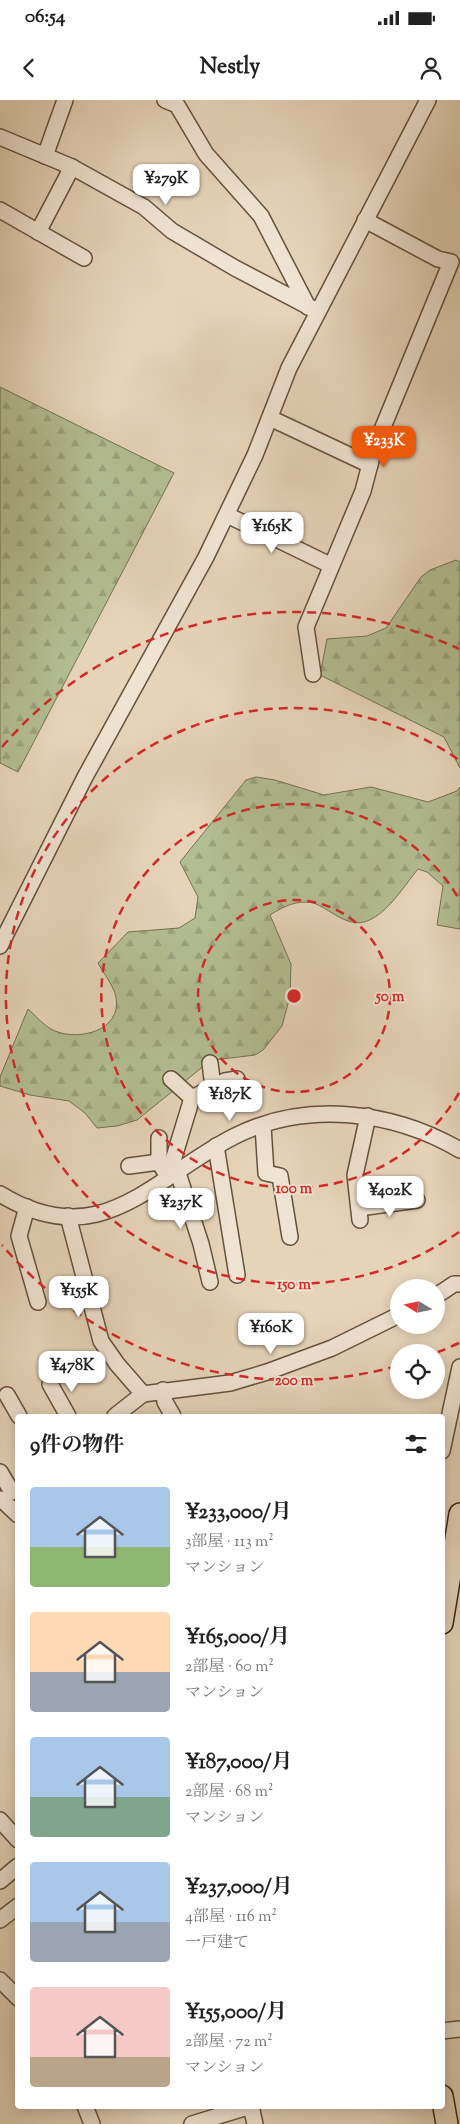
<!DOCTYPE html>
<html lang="ja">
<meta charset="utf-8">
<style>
:root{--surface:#fff;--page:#f2f2f2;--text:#222;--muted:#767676;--accent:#ea580c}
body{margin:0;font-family:"Sorts Mill Goudy","Noto Serif JP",serif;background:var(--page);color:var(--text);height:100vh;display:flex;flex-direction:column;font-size:19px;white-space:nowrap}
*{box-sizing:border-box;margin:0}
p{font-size:16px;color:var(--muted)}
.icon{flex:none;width:28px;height:28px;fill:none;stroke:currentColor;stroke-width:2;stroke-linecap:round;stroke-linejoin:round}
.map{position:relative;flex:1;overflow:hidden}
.drawer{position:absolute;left:15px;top:1314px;width:430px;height:695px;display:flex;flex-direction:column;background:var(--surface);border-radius:5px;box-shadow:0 2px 12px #0003}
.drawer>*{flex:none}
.needle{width:32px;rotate:280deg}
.controls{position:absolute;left:390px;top:1179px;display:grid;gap:10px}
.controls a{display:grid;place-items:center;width:55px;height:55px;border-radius:50%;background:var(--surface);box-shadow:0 2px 12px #0003;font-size:25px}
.price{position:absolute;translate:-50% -42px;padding:0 11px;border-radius:10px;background:#fff;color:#222;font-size:16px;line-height:32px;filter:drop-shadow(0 1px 2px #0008)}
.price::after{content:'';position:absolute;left:50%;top:30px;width:15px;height:11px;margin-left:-8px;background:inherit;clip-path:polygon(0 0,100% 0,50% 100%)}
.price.current{background:var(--accent);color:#fff}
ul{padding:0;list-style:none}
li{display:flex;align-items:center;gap:15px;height:125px;padding:0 15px}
li span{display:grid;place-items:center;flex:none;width:140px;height:100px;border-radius:5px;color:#555}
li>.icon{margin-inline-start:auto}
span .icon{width:60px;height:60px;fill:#fffc;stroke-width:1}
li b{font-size:21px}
h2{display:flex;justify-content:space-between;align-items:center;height:60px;padding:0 15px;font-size:21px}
.status{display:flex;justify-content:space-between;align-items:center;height:35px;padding:0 25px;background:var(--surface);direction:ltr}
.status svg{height:14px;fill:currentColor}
header{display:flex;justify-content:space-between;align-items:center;height:65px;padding:0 15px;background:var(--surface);font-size:22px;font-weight:700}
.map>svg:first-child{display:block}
.forest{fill:url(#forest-firs);stroke:#757252}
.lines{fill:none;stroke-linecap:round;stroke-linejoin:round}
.minor-casing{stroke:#64523c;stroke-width:18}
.highway-casing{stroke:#382612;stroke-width:24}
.minor{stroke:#efe3d2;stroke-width:15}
.highway{stroke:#e6d4b9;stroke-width:21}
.ring{fill:none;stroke:#d62828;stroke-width:2.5;stroke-dasharray:9 6}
.centre{fill:#d62828;stroke:#efe3d2;stroke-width:2.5}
.ring-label{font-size:15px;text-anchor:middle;font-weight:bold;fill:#d62828;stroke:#efe3d2;stroke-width:4;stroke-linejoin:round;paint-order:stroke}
</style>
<div class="status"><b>06:54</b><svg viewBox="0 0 49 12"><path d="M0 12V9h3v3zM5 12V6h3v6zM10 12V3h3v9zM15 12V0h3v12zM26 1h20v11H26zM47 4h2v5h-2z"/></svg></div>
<header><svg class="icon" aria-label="back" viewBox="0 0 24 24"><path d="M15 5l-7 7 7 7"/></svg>Nestly<svg class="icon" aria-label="person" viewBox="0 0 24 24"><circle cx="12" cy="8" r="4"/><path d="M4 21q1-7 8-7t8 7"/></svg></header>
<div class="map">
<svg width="460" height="2024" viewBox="0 0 460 2024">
<defs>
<pattern id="forest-firs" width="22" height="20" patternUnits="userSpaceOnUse" patternTransform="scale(1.25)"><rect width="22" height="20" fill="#b2bd91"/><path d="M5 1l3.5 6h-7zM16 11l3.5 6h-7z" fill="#9aa27c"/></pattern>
</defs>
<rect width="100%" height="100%" fill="#e6d4b9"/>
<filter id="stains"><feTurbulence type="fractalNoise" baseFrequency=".004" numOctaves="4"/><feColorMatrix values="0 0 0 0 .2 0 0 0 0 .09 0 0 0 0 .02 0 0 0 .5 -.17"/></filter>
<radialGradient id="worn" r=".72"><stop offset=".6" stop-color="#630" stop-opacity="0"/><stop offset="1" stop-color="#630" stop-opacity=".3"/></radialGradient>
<!-- forest -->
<g class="forest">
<path d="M0 287 174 373 18 672 0 663Z"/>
<path d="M456 460 460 462V668L444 637 320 575 327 539 367 536 386 528 421 477 430 470Z"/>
<path d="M256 677 275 680 324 695 371 687 428 702 457 691 460 687V829L437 825 443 786 427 772 418 769C404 786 388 813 367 821 344 830 324 801 306 802 292 802 281 808 270 815L291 864 290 896 282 926 263 950 255 955 214 960 205 965 137 1020 117 1026 97 1028 85 1013 69 1001 30 995 0 986V977L28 909C36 916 45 927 55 931 79 941 122 931 116 897 114 886 103 873 98 863L128 832 179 828 195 818 198 797 180 762 246 680Z"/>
</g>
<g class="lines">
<defs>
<g id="minor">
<path d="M165 0 177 5 206 54 261 116 308 207"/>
<path d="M0 37 72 67 144 107 172 131 235 168 317 211"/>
<path d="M45 56 65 0"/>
<path d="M0 110 84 158"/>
<path d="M38 132 72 67"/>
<path d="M270 318 370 365"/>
<path d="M227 415 330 465"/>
<path d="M313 574 306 527 363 391 374 349 451 162 438 159 365 120"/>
<path d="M0 846 85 677 206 457 255 355 289 268 428 0"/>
<path d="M210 963 213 987"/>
<path d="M171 979 192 998"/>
<path d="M263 1026 266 1073 280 1076 290 1137"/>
<path d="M159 1038V1062"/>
<path d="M216 1046 237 1175"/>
<path d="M129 1066 159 1062 168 1077"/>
<path d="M177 1070 201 1144 210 1182"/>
<path d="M168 1077 192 998 225 981 237 979"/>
<path d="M0 1094C101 1156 152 1078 235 1036 307 1000 393 1011 460 1050"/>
<path d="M27 1107 19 1136 38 1202"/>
<path d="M359 1108 417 1100"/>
<path d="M68 1116 101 1241 117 1264 143 1294"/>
<path d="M360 1120 355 1075 368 1016"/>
<path d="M436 1196 454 1184H460"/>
<path d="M50 1284 68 1316"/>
<path d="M163 1290 165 1302 173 1316"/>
<path d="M7 1295 19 1316"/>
<path d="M115 1316 143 1294 230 1283 267 1272 332 1248 399 1215"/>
<path d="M442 1351 460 1267"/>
<path d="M0 1372 12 1392"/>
<path d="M1 1399 18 1415"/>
<path d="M0 1720 18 1740"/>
<path d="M0 1781 18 1766"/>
<path d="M0 1820 18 1806"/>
<path d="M0 1880 18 1898"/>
<path d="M442 1931 460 1929"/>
<path d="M85 2006 92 2024"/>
<path d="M251 2006 255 2024"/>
<path d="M192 2024 251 2006"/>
</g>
<g id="highway">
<path d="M442 1523 460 1414"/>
<path d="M442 1996 447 2024"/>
</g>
</defs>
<!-- minor casing -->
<use href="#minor" class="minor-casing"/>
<!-- highway casing -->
<use href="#highway" class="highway-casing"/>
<!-- minor -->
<use href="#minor" class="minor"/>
<!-- highway -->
<use href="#highway" class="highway"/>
</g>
<!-- distance rings -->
<g class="ring">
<circle cx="294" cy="896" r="96"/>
<path d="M459 993A192 192 0 1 1 459 799"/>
<path d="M459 1132A288 288 0 1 1 459 660"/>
<path d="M459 1243A384 384 0 0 1 438 1252M397 1266A384 384 0 0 1 2 1145M2 647A384 384 0 0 1 459 549"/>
</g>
<circle cx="294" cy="896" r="8" class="centre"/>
<g class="ring-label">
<text x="390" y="901">50 m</text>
<text x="294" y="1093">100 m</text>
<text x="294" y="1189">150 m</text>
<text x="294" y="1285">200 m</text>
</g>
<rect width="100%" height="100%" filter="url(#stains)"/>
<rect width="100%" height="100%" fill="url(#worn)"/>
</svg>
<div class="controls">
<a><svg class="needle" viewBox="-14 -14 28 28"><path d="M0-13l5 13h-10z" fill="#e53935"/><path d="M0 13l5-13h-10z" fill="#767676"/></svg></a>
<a><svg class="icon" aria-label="locate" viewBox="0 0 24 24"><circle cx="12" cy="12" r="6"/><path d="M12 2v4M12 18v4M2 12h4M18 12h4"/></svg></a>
</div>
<b class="price" style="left:166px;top:106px">¥279K</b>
<b class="price current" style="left:384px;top:368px">¥233K</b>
<b class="price" style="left:272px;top:454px">¥165K</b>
<b class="price" style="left:230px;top:1022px">¥187K</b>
<b class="price" style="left:390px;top:1118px">¥402K</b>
<b class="price" style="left:181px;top:1130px">¥237K</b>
<b class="price" style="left:79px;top:1218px">¥155K</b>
<b class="price" style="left:271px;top:1255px">¥160K</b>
<b class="price" style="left:72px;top:1293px">¥478K</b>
<section class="drawer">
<h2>9件の物件<svg class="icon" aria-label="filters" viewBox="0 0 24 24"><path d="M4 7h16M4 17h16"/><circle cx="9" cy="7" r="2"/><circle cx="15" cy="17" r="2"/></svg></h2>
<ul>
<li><span style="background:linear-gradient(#a9c7e8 60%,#8fb573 0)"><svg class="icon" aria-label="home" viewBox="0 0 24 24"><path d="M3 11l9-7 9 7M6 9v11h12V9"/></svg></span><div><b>¥233,000/月</b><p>3部屋 · 113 m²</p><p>マンション</p></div></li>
<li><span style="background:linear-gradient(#ffd9b3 60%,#9aa5b1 0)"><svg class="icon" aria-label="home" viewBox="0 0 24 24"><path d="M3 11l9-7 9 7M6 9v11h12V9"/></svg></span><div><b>¥165,000/月</b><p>2部屋 · 60 m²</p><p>マンション</p></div></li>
<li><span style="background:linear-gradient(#a9c7e8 60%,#7fa58c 0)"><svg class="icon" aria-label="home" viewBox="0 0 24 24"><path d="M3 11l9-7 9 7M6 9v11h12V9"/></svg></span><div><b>¥187,000/月</b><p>2部屋 · 68 m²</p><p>マンション</p></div></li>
<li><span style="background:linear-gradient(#a9c7e8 60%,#9aa5b1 0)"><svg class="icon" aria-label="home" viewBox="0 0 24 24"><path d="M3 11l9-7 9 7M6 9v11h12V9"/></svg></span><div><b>¥237,000/月</b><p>4部屋 · 116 m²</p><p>一戸建て</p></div></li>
<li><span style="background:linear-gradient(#f6c9c9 70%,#b9a48a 0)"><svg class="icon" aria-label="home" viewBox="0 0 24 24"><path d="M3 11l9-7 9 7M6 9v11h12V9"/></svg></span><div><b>¥155,000/月</b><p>2部屋 · 72 m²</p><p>マンション</p></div></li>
</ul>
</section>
</div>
